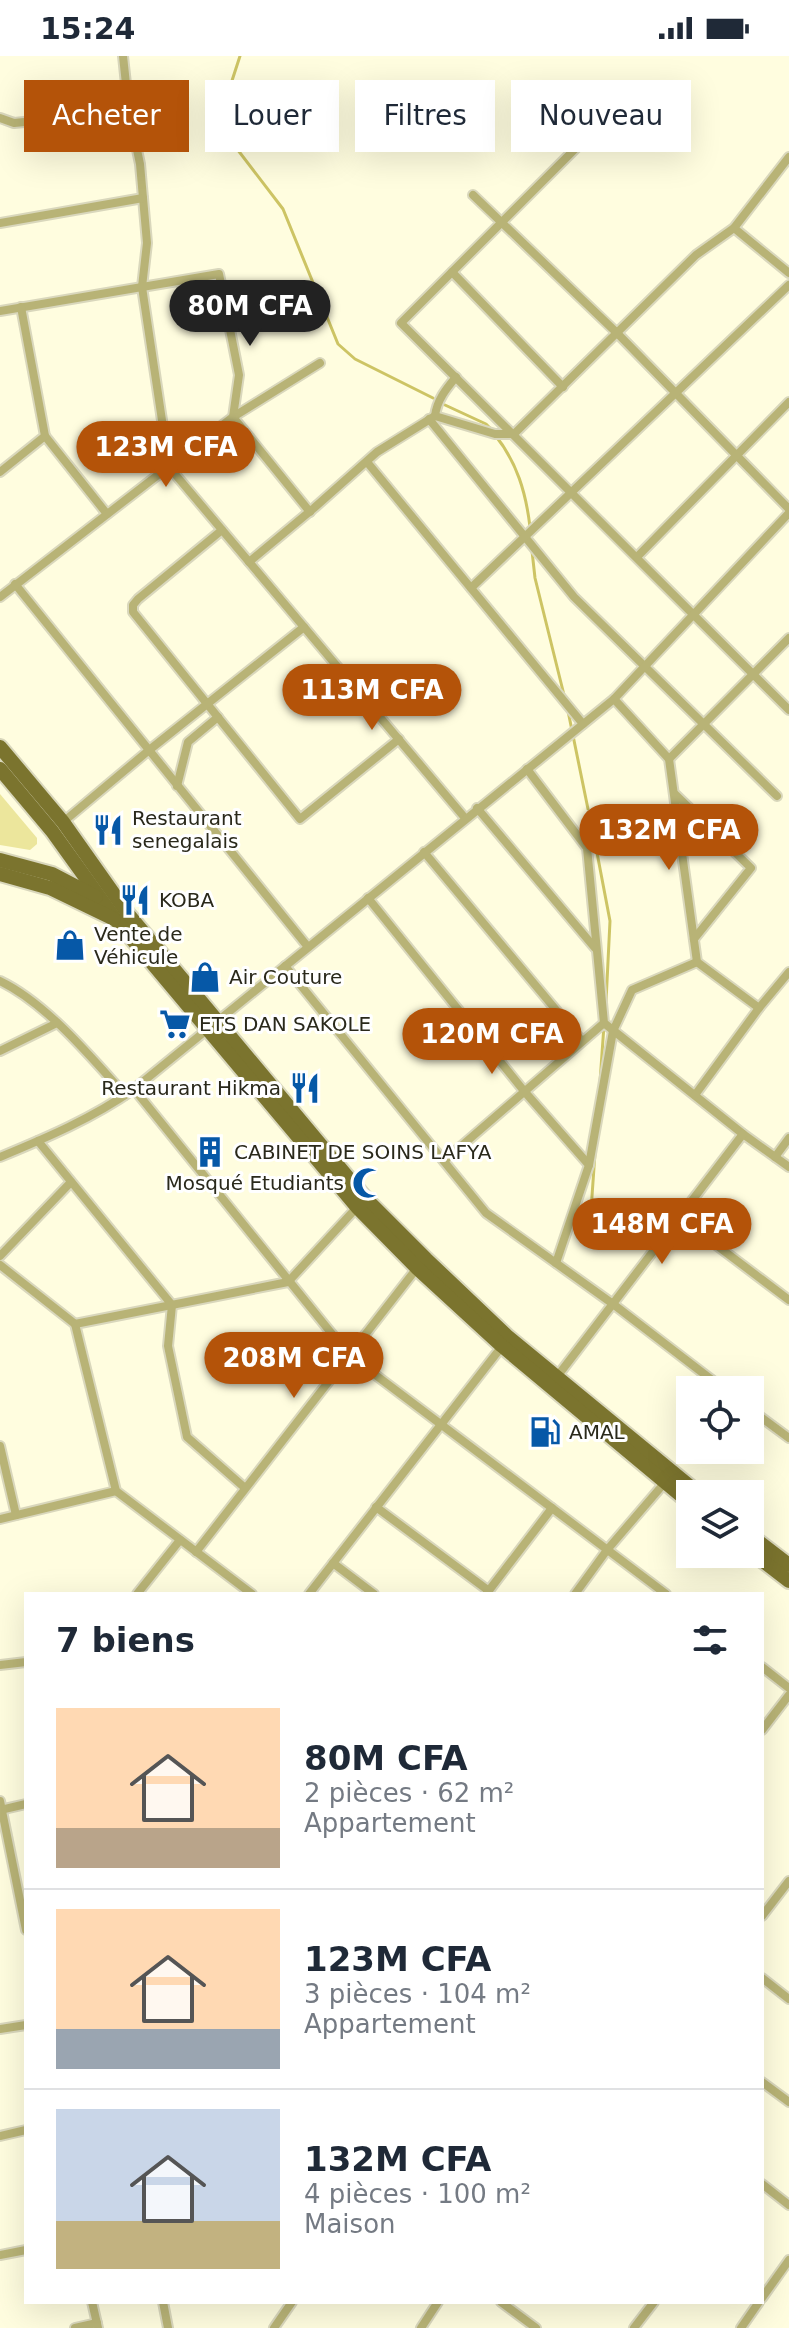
<!DOCTYPE html>
<html lang="fr">
<meta charset="utf-8">
<style>
:root{--surface:#fff;--page:#f6f6f7;--text:#1f2937;--muted:#747a83;--line:#e0e1e3;--accent:#b45309}
body{margin:0;font-family:"DejaVu Sans",sans-serif;background:var(--page);color:var(--text);height:100vh;display:flex;flex-direction:column;font-size:30px;white-space:nowrap}
*{box-sizing:border-box;margin:0}
p{font-size:26px;color:var(--muted)}
.icon{flex:none;width:44px;height:44px;fill:none;stroke:currentColor;stroke-width:2;stroke-linecap:round;stroke-linejoin:round}
.map{position:relative;flex:1;overflow:hidden}
.drawer{position:absolute;left:24px;top:1536px;width:740px;height:712px;display:flex;flex-direction:column;background:var(--surface);border-radius:0px;box-shadow:0 8px 32px #0002}
.drawer>*{flex:none}
.hud{position:absolute;left:24px;top:24px;width:742px;height:72px;display:flex;gap:16px}
.controls{position:absolute;left:676px;top:1320px;display:grid;gap:16px}
.controls a{display:grid;place-items:center;width:88px;height:88px;border-radius:0px;background:var(--surface);box-shadow:0 8px 32px #0002;font-size:40px}
.price{position:absolute;translate:-50% -68px;padding:0 18px;border-radius:28px;background:var(--accent);color:#fff;font-size:26px;line-height:52px;filter:drop-shadow(0 2px 4px #0008)}
.price::after{content:'';position:absolute;left:50%;top:48px;width:24px;height:18px;margin-left:-12px;background:inherit;clip-path:polygon(0 0,100% 0,50% 100%)}
.price.selected{background:#222;color:#fff}
ul{padding:0;list-style:none}
li{display:flex;align-items:center;gap:24px;height:200px;padding:0 32px}
li+li{border-top:2px solid var(--line)}
li span{display:grid;place-items:center;flex:none;width:224px;height:160px;border-radius:0px;color:#555}
li>.icon{margin-inline-start:auto}
span .icon{width:96px;height:96px;fill:#fffc;stroke-width:1}
li b{font-size:34px}
h2{display:flex;justify-content:space-between;align-items:center;height:96px;padding:0 32px;font-size:34px}
.chip{padding:0 28px;border-radius:0px;background:var(--surface);box-shadow:0 8px 32px #0002;font-size:28px;line-height:72px}
.chip.selected{background:var(--accent);color:#fff}
.status{display:flex;justify-content:space-between;align-items:center;height:56px;padding:0 40px;background:var(--surface);direction:ltr}
.status svg{height:22px;fill:currentColor}
.map>svg:first-child{display:block}
.green{fill:#ece69c}
.lines{fill:none;stroke-linecap:round;stroke-linejoin:round}
.stream{stroke:#cdc464;stroke-width:3}
.street-casing{stroke:#d9d7bc;stroke-width:12}
.primary-casing{stroke:#d9d7bc;stroke-width:18}
.street{stroke:#b8b376;stroke-width:8}
.primary{stroke:#7b742e;stroke-width:14}
.labels{text-anchor:middle;stroke-width:6;stroke-linejoin:round;paint-order:stroke}
.poi-label{font-size:20px;fill:#2a291b;stroke:#fff;text-anchor:start}
</style>
<div class="status"><b>15:24</b><svg viewBox="0 0 49 12"><path d="M0 12V9h3v3zM5 12V6h3v6zM10 12V3h3v9zM15 12V0h3v12zM26 1h20v11H26zM47 4h2v5h-2z"/></svg></div>
<div class="map">
<svg width="789" height="2272" viewBox="0 0 789 2272">
<rect width="100%" height="100%" fill="#fffddf"/>
<!-- green -->
<path class="green" d="M0 738 37 782V788L30 794 0 789Z"/>
<g class="lines">
<!-- stream -->
<g class="stream">
<path d="M240 0 227 40 221 72 283 153 338 288 355 303 433 342"/>
<path d="M445 349 486 368 491 373"/>
<path d="M495 379C517 406 526 437 530 471"/>
<path d="M532 495 535 522 565 643"/>
<path d="M568 655 588 753"/>
<path d="M594 781 610 865 606 946"/>
<path d="M600 1026 604 969"/>
<path d="M590 1169 595 1097"/>
</g>
<defs>
<g id="street">
<path d="M123 0 129 56 140 108 147 187 142 231 169 411 465 762"/>
<path d="M0 62 14 67 129 56"/>
<path d="M597 71 401 267 789 654"/>
<path d="M473 139 618 278 789 453"/>
<path d="M0 167 143 142"/>
<path d="M734 172 789 217"/>
<path d="M452 216 563 331"/>
<path d="M0 255 219 218 239 319 233 361 310 456"/>
<path d="M435 360C437 344 446 333 456 321"/>
<path d="M429 363 574 541 777 740"/>
<path d="M45 380 107 458"/>
<path d="M367 406 583 668"/>
<path d="M0 416 45 380 21 251"/>
<path d="M222 474 138 543 133 549V556L300 763 399 683"/>
<path d="M637 501 789 346"/>
<path d="M249 506 314 452 377 396 435 360 495 378H514L696 199 734 172 789 101"/>
<path d="M15 528 308 891"/>
<path d="M471 532 789 229"/>
<path d="M0 541 233 361 320 307"/>
<path d="M614 643 669 703 697 906 759 952"/>
<path d="M669 703 789 582"/>
<path d="M527 713 587 792 604 967 743 1078 789 1111"/>
<path d="M177 730 188 686 218 661"/>
<path d="M676 739 751 812 694 883"/>
<path d="M477 752 595 892"/>
<path d="M62 767 148 695 304 571"/>
<path d="M424 796 582 985"/>
<path d="M368 842 524 1035 589 1109 556 1207"/>
<path d="M285 910 486 1157 613 1248 725 1334"/>
<path d="M0 925C46 947 91 1001 125 1039"/>
<path d="M0 995 57 967"/>
<path d="M134 1033 349 1299 666 1538"/>
<path d="M695 1039 759 952 789 916"/>
<path d="M38 1085 172 1249 168 1290 187 1381 245 1432"/>
<path d="M0 1101C46 1082 93 1062 134 1033L614 643 789 457"/>
<path d="M775 1101 789 1082"/>
<path d="M444 1105 604 967"/>
<path d="M589 1109 613 975 632 934 697 906"/>
<path d="M679 1161 789 1244"/>
<path d="M0 1200 71 1126"/>
<path d="M0 1209 75 1268 116 1435 252 1538"/>
<path d="M75 1268 288 1226 360 1148"/>
<path d="M556 1322 743 1078"/>
<path d="M750 1353 789 1382"/>
<path d="M0 1390 16 1459"/>
<path d="M376 1451 489 1535"/>
<path d="M0 1463 116 1435"/>
<path d="M196 1496 417 1212"/>
<path d="M333 1507 374 1538"/>
<path d="M487 1537 552 1452"/>
<path d="M137 1538 180 1484"/>
<path d="M309 1538 503 1289"/>
<path d="M575 1538 607 1494 667 1424"/>
<path d="M0 1609 26 1606"/>
<path d="M762 1611 789 1632"/>
<path d="M762 1674 789 1639"/>
<path d="M0 1745 26 1874"/>
<path d="M0 1754 26 1748"/>
<path d="M762 1860 789 1825"/>
<path d="M762 1922 789 1943"/>
<path d="M0 1973 26 1969"/>
<path d="M762 2026 789 2046"/>
<path d="M0 2080 26 2074"/>
<path d="M762 2128 789 2149"/>
<path d="M0 2199 26 2194"/>
<path d="M762 2242 789 2204"/>
<path d="M92 2246 98 2272"/>
<path d="M163 2246 168 2272"/>
<path d="M501 2246 536 2272"/>
<path d="M75 2272 97 2267"/>
<path d="M274 2272 292 2246"/>
<path d="M421 2272 438 2246"/>
<path d="M634 2272 654 2246"/>
<path d="M741 2272 759 2246"/>
</g>
<g id="primary">
<path d="M0 691 63 766 128 858 365 1142 426 1203 508 1281 699 1438"/>
<path d="M0 713 52 775 116 864 357 1151 417 1212 502 1290 690 1447"/>
<path d="M0 804 52 818 96 841"/>
<path d="M0 818 50 832 114 863"/>
<path d="M750 1479 789 1509"/>
<path d="M750 1495 789 1525"/>
</g>
</defs>
<!-- street casing -->
<use href="#street" class="street-casing"/>
<!-- primary casing -->
<use href="#primary" class="primary-casing"/>
<!-- street -->
<use href="#street" class="street"/>
<!-- primary -->
<use href="#primary" class="primary"/>
</g>
<!-- icons -->
<defs>
<symbol id="restaurant-bare" viewBox="-9 -9 18 18"><path d="M-5-6h1v4h1v-4h1v4h1v-4h1v5L-1.5 .5V6h-2V.5L-5-1ZM5-6V6H3V1.5H1.5Q1.5-4 5-6Z" fill="#0658a7" stroke="#fff" stroke-width="2.5" paint-order="stroke"/></symbol>
<symbol id="shop-bare" viewBox="-9 -9 18 18"><path d="M-5-2.5h2.3a2.7 3.5 0 0 1 5.4 0H5L5.5 6h-11ZM-1.5-2.5h3a1.5 2.3 0 0 0-3 0Z" fill="#0658a7" stroke="#fff" stroke-width="2.5" paint-order="stroke"/></symbol>
<symbol id="supermarket-bare" viewBox="-9 -9 18 18"><path d="M-6-5.5h2.5l.6 2H6L4.5 2H-2.5L-4.4-4H-6ZM-1.5 3.2a1.3 1.3 0 1 0 .1 0ZM3 3.2a1.3 1.3 0 1 0 .1 0Z" fill="#0658a7" stroke="#fff" stroke-width="2.5" paint-order="stroke"/></symbol>
<symbol id="building-bare" viewBox="-9 -9 18 18"><path d="M-4-6H4V6H1V3H-1V6H-4ZM-2.5-4.3h1.7v1.8h-1.7ZM.8-4.3h1.7v1.8H.8ZM-2.5-1h1.7V.8h-1.7ZM.8-1h1.7V.8H.8Z" fill="#0658a7" stroke="#fff" stroke-width="2.5" paint-order="stroke"/></symbol>
<symbol id="mosque-bare" viewBox="-9 -9 18 18"><path d="M3.5-4.9A6 6 0 1 0 3.5 4.9A5 5 0 1 1 3.5-4.9Z" fill="#0658a7" stroke="#fff" stroke-width="2.5" paint-order="stroke"/></symbol>
<symbol id="fuel-bare" viewBox="-9 -9 18 18"><path d="M-5.5-6h7V0h2V4h1.3V-2.5L3-4.5l.8-.8L6-3V5H2.5V1h-1V6h-7ZM-4.2-4.7v3.2H.2V-4.7Z" fill="#0658a7" stroke="#fff" stroke-width="2.5" paint-order="stroke"/></symbol>
</defs>
<g fill-rule="evenodd">
<use href="#restaurant-bare" x="86" y="752" width="44" height="44"/>
<use href="#restaurant-bare" x="113" y="822" width="44" height="44"/>
<use href="#shop-bare" x="48" y="867" width="44" height="44"/>
<use href="#shop-bare" x="183" y="899" width="44" height="44"/>
<use href="#supermarket-bare" x="153" y="946" width="44" height="44"/>
<use href="#restaurant-bare" x="283" y="1010" width="44" height="44"/>
<use href="#building-bare" x="188" y="1074" width="44" height="44"/>
<use href="#mosque-bare" x="346" y="1105" width="44" height="44"/>
<use href="#fuel-bare" x="523" y="1354" width="44" height="44"/>
</g>
<g class="labels">
<!-- poi labels -->
<g class="poi-label">
<text x="132" y="769">Restaurant<tspan x="132" dy="23">senegalais</tspan></text>
<text x="159" y="851">KOBA</text>
<text x="94" y="885">Vente de<tspan x="94" dy="23">Véhicule</tspan></text>
<text x="229" y="928">Air Couture</text>
<text x="199" y="975">ETS DAN SAKOLE</text>
<text x="281" y="1039" text-anchor="end">Restaurant Hikma</text>
<text x="234" y="1103">CABINET DE SOINS LAFYA</text>
<text x="344" y="1134" text-anchor="end">Mosqué Etudiants</text>
<text x="569" y="1383">AMAL</text>
</g>
</g>
</svg>
<div class="controls">
<a><svg class="icon" aria-label="locate" viewBox="0 0 24 24"><circle cx="12" cy="12" r="6"/><path d="M12 2v4M12 18v4M2 12h4M18 12h4"/></svg></a>
<a><svg class="icon" aria-label="layers" viewBox="0 0 24 24"><path d="M12 4l9 5-9 5-9-5zM3 14l9 5 9-5"/></svg></a>
</div>
<b class="price selected" style="left:250px;top:292px">80M CFA</b>
<b class="price" style="left:166px;top:433px">123M CFA</b>
<b class="price" style="left:372px;top:676px">113M CFA</b>
<b class="price" style="left:669px;top:816px">132M CFA</b>
<b class="price" style="left:492px;top:1020px">120M CFA</b>
<b class="price" style="left:662px;top:1210px">148M CFA</b>
<b class="price" style="left:294px;top:1344px">208M CFA</b>
<div class="hud">
<a class="chip selected">Acheter</a>
<a class="chip">Louer</a>
<a class="chip">Filtres</a>
<a class="chip">Nouveau</a>
</div>
<section class="drawer">
<h2>7 biens<svg class="icon" aria-label="filters" viewBox="0 0 24 24"><path d="M4 7h16M4 17h16"/><circle cx="9" cy="7" r="2"/><circle cx="15" cy="17" r="2"/></svg></h2>
<ul>
<li><span style="background:linear-gradient(#ffd9b3 75%,#b9a48a 0)"><svg class="icon" aria-label="home" viewBox="0 0 24 24"><path d="M3 11l9-7 9 7M6 9v11h12V9"/></svg></span><div><b>80M CFA</b><p>2 pièces · 62 m²</p><p>Appartement</p></div></li>
<li><span style="background:linear-gradient(#ffd9b3 75%,#9aa5b1 0)"><svg class="icon" aria-label="home" viewBox="0 0 24 24"><path d="M3 11l9-7 9 7M6 9v11h12V9"/></svg></span><div><b>123M CFA</b><p>3 pièces · 104 m²</p><p>Appartement</p></div></li>
<li><span style="background:linear-gradient(#c9d6e8 70%,#c2b280 0)"><svg class="icon" aria-label="home" viewBox="0 0 24 24"><path d="M3 11l9-7 9 7M6 9v11h12V9"/></svg></span><div><b>132M CFA</b><p>4 pièces · 100 m²</p><p>Maison</p></div></li>
</ul>
</section>
</div>
